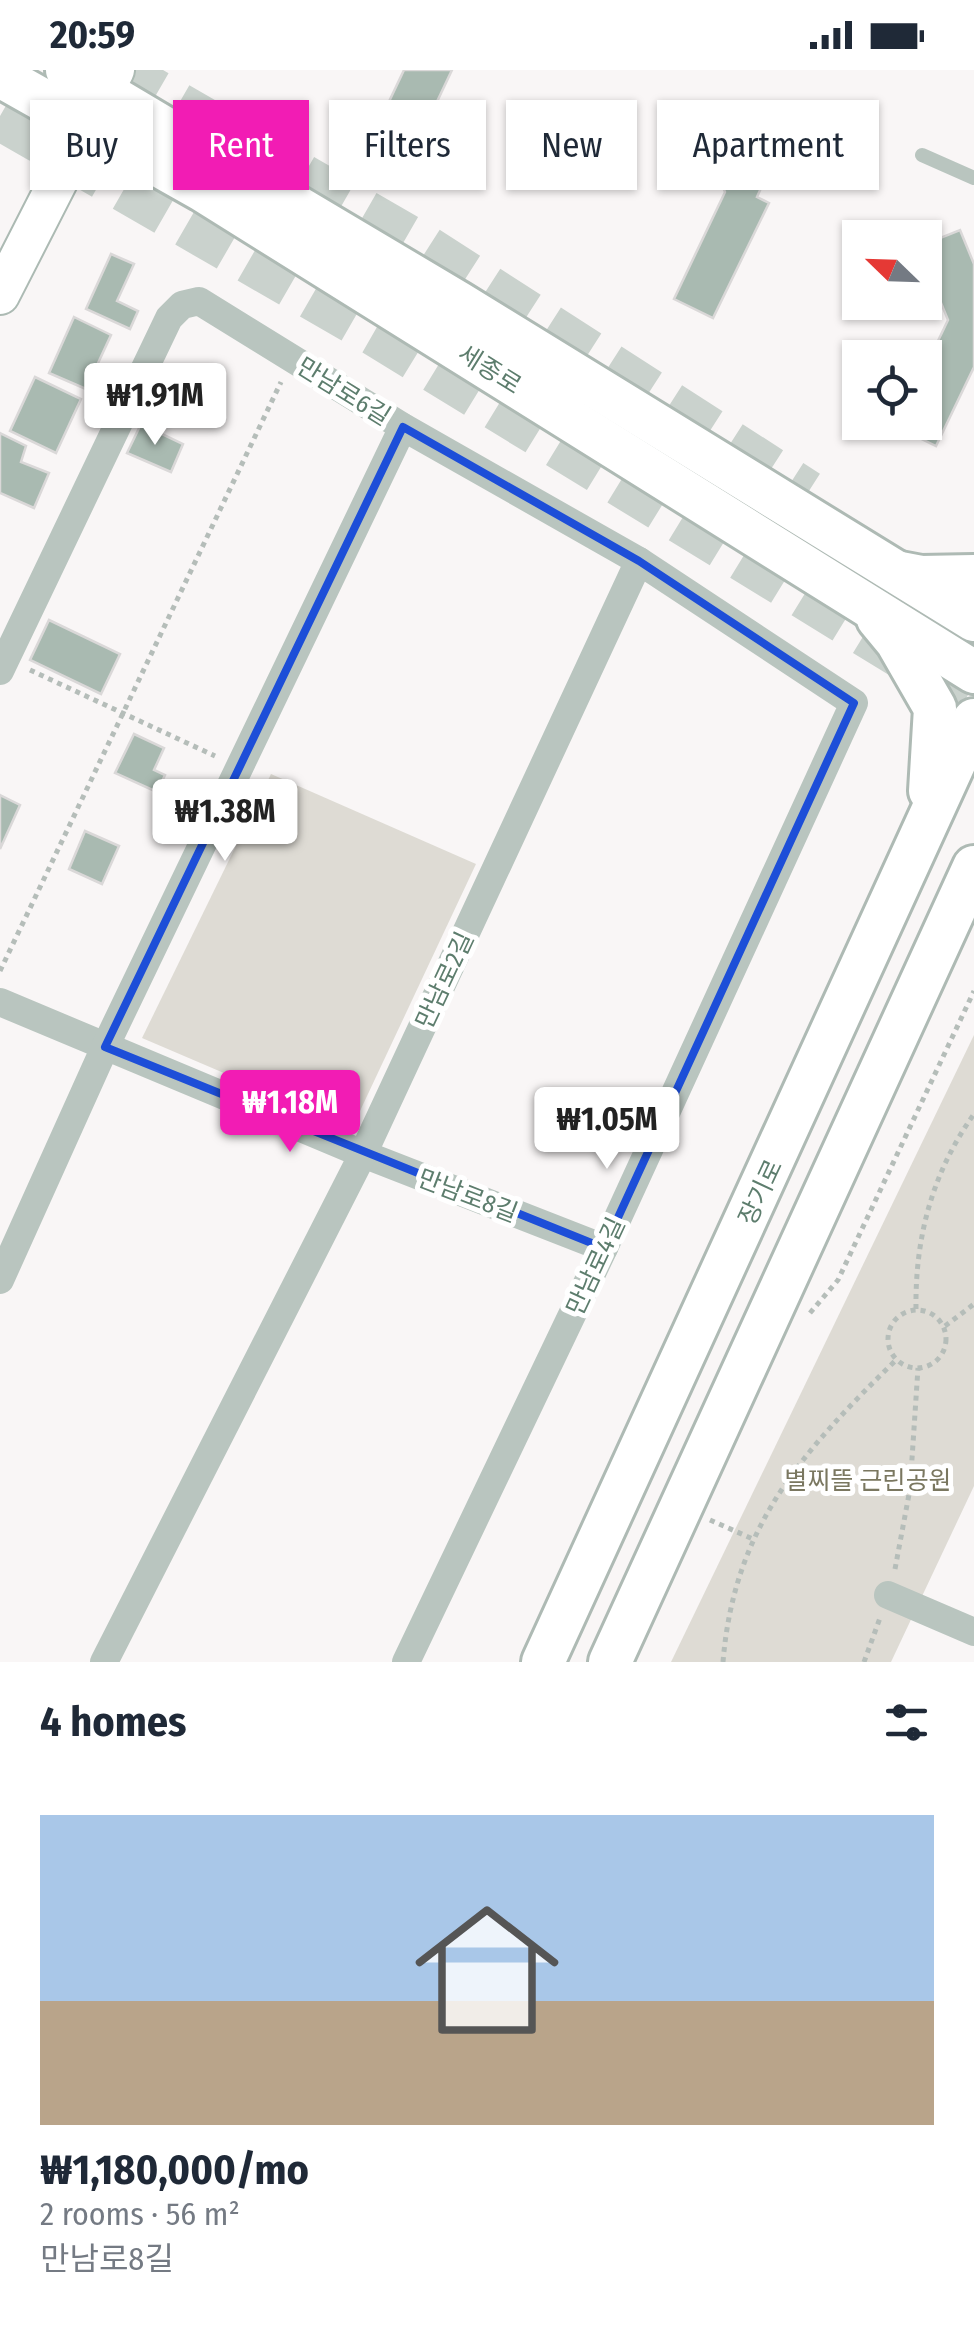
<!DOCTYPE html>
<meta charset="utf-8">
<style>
:root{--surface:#fff;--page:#f2f2f3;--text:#1f2937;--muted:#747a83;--accent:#f21cb4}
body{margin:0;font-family:"Fira Sans Condensed","Noto Sans KR",sans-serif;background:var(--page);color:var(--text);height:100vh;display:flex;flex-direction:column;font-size:38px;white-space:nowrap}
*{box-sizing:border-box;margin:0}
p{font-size:32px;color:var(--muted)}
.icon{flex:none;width:55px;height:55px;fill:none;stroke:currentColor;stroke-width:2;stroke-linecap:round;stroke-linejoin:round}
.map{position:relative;height:1592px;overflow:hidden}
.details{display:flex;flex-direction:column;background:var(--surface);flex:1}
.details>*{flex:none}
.banner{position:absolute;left:30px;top:30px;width:915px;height:90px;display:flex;gap:20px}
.needle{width:65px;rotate:293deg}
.controls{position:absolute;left:842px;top:150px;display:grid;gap:20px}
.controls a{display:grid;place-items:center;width:100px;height:100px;border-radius:0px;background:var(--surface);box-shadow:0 2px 8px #0004;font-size:50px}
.price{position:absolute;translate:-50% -85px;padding:0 22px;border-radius:10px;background:#fff;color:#222;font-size:32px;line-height:65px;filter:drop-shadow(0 2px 5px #0008)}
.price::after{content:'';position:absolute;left:50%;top:60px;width:30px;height:22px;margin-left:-15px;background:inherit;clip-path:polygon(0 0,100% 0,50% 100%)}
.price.on{background:var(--accent);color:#fff}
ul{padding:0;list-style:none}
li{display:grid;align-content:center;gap:20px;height:530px;padding:0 40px}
li span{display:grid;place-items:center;height:310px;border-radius:0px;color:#555}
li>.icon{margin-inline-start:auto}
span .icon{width:180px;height:180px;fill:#fffc;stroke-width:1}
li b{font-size:42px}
h2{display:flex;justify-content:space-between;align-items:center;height:120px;padding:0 40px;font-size:42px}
.tag{padding:0 35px;border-radius:0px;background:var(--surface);box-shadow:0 2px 8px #0004;font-size:35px;line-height:90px}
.tag.on{background:var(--accent);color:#fff}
.status{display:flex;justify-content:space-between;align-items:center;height:70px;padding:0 50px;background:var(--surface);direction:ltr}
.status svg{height:28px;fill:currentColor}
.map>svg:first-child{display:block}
.green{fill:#dedbd4}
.building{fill:#a9bab1;stroke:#dad8d8;stroke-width:2.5}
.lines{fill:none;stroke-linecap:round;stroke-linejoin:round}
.highway-tunnel{stroke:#cad2cd;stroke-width:48;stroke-dasharray:48 24;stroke-linecap:butt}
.secondary-casing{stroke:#acbab3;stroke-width:42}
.primary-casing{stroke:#aebab4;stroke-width:48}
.path{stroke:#b5bdb9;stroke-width:5;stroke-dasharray:5 5;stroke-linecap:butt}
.lane{stroke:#b9c5bf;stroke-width:14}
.street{stroke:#b9c5bf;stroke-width:28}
.secondary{stroke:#fff;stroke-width:38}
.primary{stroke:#fff;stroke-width:42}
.marked{fill:none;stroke:#1d4ed8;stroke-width:8;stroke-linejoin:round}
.labels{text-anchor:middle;stroke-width:10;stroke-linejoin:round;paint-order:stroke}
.street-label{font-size:25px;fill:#5d7d6d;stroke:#fff}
.park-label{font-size:25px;fill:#7a7760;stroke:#fff}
</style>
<div class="status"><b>20:59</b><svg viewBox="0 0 49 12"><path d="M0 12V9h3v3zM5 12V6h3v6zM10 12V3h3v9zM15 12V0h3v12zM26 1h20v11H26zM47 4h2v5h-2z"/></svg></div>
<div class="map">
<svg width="974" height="1592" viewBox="0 0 974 1592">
<rect width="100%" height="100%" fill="#f9f6f6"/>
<!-- green -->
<g class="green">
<path d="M271 704 476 794 352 1058 142 968Z"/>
<path d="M974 965V1416L891 1592H671Z"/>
</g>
<!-- building -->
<g class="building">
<path d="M404 0H452L415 78 376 59Z"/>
<path d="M737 32 767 105 757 127 769 133 713 248 674 229 725 122 695 50Z"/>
<path d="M960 160 974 194V297L936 376 897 357 899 352H925V298L948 250 925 194V174Z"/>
<path d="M111 184 134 194 117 231 138 241 130 259 86 239Z"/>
<path d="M74 247 111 265 86 319 49 303Z"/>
<path d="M35 307 81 329 56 383 10 361Z"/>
<path d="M141 354 183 374 171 402 127 383Z"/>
<path d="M0 363 26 376 21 392 49 403 34 438 0 423Z"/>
<path d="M49 550 120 584 101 624 30 590Z"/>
<path d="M134 664 164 678 154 700 165 705 157 722 115 703Z"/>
<path d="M0 725 20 735 0 779Z"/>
<path d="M85 761 119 776 102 814 69 799Z"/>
</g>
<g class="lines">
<!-- highway-tunnel -->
<g class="highway-tunnel">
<path d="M115 0 422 177 807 424"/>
<path d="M0 46 375 262 974 629"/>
</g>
<defs>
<path id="secondary" d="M0 225 115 0"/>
<g id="primary">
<path d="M67 0 459 233 974 550"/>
<path d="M0 6 202 120 974 602"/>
<path d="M900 503 921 507 974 506"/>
<path d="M878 549 897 572 935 638 930 721"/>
<path d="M543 1592 974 650"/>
<path d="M610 1592 974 797"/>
</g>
</defs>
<!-- secondary casing -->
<use href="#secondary" class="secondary-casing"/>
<!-- primary casing -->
<use href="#primary" class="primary-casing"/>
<!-- path -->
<g class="path">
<path d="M30 600 215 686"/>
<path d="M0 901 281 312"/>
<path d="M916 1239C915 1168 932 1103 974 1044"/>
<circle cx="917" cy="1269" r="29"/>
<path d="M810 1243 838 1210 974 921"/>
<path d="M945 1256 974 1234"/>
<path d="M710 1450 753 1469"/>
<path d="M895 1499 910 1419 918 1298"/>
<path d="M723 1592C734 1456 803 1381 896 1290"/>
<path d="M864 1592 880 1548"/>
</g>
<!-- lane -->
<path class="lane" d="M922 85 974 108"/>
<!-- street -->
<g class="street">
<path d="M0 601 169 248 182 235 199 231 403 357 639 491 854 633 604 1178 406 1592"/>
<path d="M0 932 363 1084 604 1178"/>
<path d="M0 1210 105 977 403 357"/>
<path d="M888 1525 974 1562"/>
<path d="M104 1592 363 1084 639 491"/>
</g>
<!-- secondary -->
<use href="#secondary" class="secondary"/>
<!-- primary -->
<use href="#primary" class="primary"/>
</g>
<!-- marked area -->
<path class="marked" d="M403 357 639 491 854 633 604 1178 105 977Z"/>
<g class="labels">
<!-- street labels -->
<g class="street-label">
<text transform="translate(490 299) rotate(32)" y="9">세종로</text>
<text transform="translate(344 321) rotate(32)" y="9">만남로6길</text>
<text transform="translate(444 910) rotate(-65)" y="9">만남로2길</text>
<text transform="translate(760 1122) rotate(-65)" y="9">장기로</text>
<text transform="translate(468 1125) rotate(21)" y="9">만남로8길</text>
<text transform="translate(595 1196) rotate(-65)" y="9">만남로4길</text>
</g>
<!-- park labels -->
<g class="park-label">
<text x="868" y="1419">별찌뜰 근린공원</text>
</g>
</g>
</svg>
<div class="controls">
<a><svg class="needle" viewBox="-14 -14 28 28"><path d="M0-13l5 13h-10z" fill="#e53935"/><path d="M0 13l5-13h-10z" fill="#747a83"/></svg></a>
<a><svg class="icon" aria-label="locate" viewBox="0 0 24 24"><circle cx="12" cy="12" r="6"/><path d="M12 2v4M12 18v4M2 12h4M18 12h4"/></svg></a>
</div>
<b class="price" style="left:155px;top:378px">₩1.91M</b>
<b class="price" style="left:225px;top:794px">₩1.38M</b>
<b class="price on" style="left:290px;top:1085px">₩1.18M</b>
<b class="price" style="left:607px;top:1102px">₩1.05M</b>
<div class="banner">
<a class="tag">Buy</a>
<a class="tag on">Rent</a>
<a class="tag">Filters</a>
<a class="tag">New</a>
<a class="tag">Apartment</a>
</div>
</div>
<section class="details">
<h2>4 homes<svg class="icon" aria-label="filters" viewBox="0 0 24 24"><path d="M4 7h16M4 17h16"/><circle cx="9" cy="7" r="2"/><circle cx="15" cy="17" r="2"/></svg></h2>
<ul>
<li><span style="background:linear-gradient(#a9c7e8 60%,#b9a48a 0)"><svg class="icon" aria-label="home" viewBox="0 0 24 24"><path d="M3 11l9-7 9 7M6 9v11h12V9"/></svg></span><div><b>₩1,180,000/mo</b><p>2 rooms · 56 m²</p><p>만남로8길</p></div></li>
</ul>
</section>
